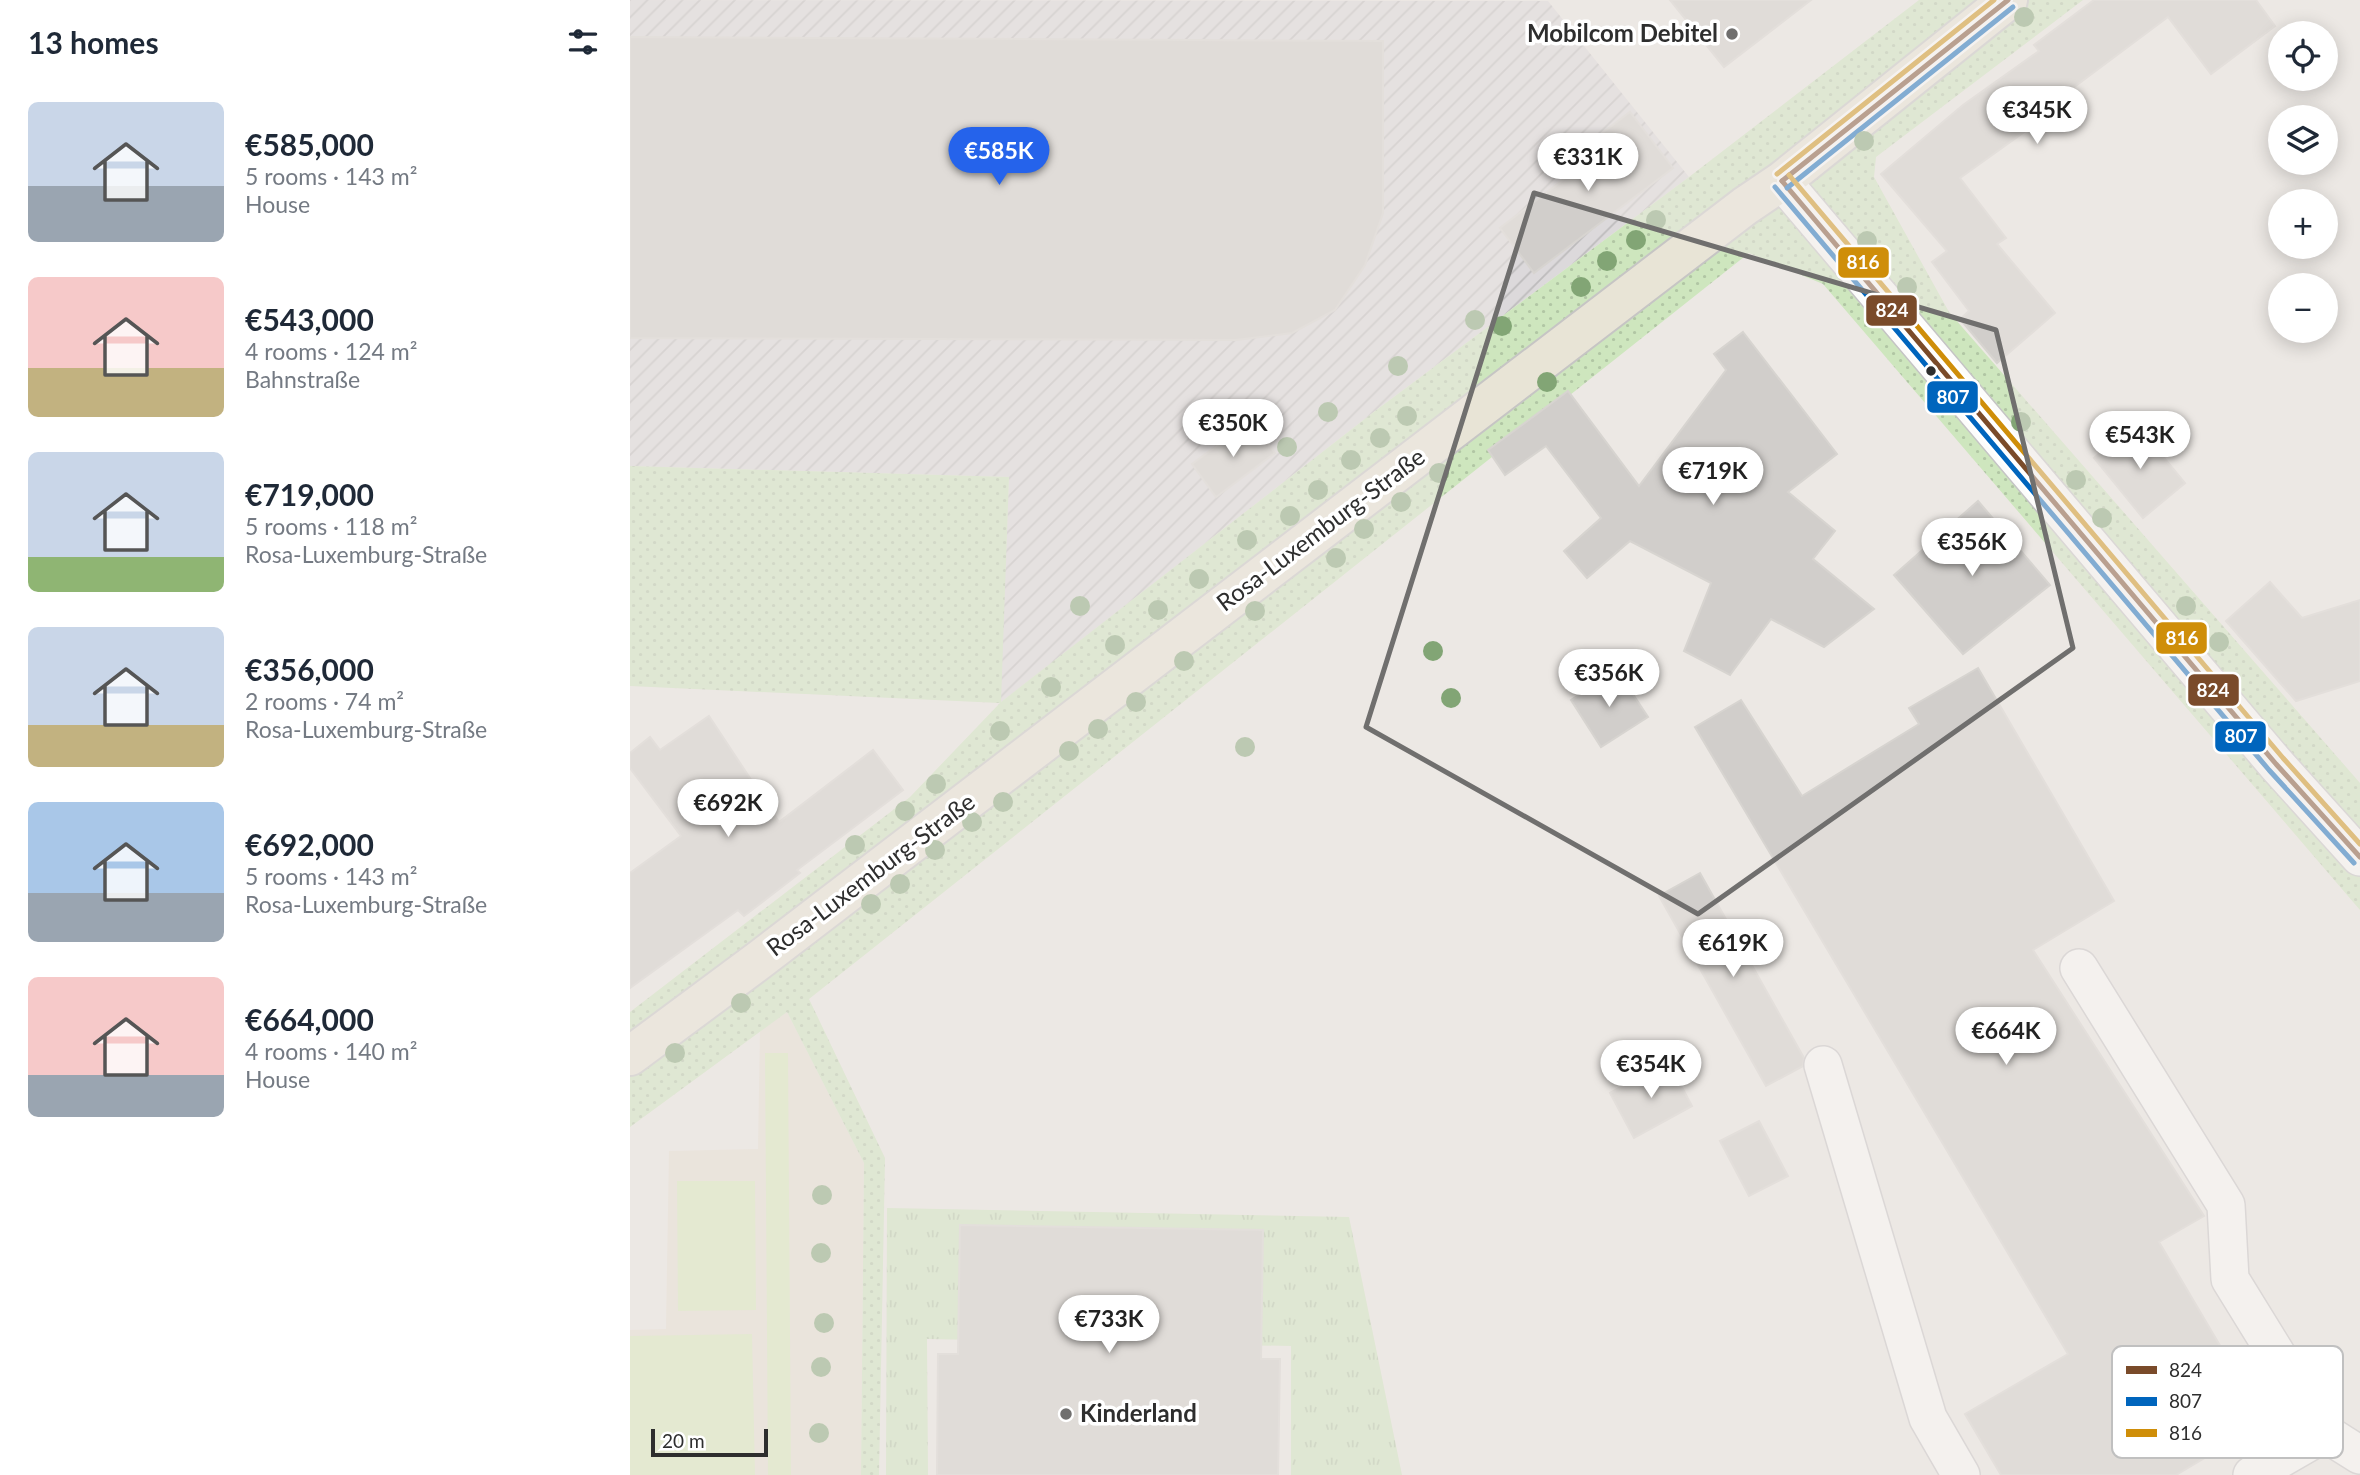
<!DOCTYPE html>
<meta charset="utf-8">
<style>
:root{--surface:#fff;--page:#f6f6f7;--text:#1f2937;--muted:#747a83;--accent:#2563eb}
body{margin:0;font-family:Lato,sans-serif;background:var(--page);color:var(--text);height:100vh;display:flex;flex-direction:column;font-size:26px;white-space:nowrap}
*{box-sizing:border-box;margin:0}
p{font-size:23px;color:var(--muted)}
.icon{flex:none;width:38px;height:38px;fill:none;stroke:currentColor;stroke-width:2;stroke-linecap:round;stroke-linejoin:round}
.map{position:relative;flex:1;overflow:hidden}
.drawer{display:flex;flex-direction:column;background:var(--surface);width:630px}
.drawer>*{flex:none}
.controls{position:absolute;left:1638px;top:21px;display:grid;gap:14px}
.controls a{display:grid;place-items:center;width:70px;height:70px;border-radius:50%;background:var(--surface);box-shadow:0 4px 18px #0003;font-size:35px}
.scale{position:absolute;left:21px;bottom:18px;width:117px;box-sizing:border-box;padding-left:7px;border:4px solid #2e2e2e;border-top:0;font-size:19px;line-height:24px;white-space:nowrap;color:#2e2e2e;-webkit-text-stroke:5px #fff;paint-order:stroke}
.price{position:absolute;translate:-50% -60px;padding:0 16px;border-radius:24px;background:#fff;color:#222;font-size:23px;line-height:46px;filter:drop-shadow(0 2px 4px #0008)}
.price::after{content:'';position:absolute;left:50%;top:42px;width:21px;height:16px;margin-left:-10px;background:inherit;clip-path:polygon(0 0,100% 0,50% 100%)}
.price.selected{background:var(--accent);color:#fff}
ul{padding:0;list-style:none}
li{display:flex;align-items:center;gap:21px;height:175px;padding:0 28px}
li span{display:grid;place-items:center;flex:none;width:196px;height:140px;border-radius:10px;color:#555}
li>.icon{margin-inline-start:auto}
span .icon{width:84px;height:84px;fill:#fffc;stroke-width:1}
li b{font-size:30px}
h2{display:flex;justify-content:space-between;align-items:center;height:84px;padding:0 28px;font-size:30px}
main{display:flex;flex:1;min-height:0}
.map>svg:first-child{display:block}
.industrial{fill:url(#industrial-furrows)}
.education{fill:#e6e0d3}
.grass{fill:url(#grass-dots)}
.park{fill:url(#park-tufts)}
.pitch{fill:#d9eabb}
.building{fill:#d1cecb;stroke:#d7d4d0;stroke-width:2}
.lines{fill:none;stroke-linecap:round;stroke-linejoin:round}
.minor-casing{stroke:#c5c4c5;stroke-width:40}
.major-casing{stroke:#c6c5c4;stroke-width:42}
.minor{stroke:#fcfcfb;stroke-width:37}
.major{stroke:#e8e4d6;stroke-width:38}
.bus-1-casing{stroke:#fff;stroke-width:10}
.bus-2-casing{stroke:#fff;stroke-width:10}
.bus-3-casing{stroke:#fff;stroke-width:10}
.bus-1{stroke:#7a4b2a;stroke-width:5}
.bus-2{stroke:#0065bd;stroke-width:5}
.bus-3{stroke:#cf8e09;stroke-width:5}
.tree{fill:#82a575}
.marked{fill:none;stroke:#706f6e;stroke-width:5;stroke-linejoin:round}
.poi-dot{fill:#706f6e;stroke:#fff;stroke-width:2.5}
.bus-dot{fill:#2e2e2e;stroke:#fff;stroke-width:2.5}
.labels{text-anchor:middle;stroke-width:7;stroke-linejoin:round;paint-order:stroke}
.poi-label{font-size:24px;font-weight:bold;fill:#2e2e2e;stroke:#fff;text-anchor:end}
.street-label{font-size:24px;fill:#2e2e2e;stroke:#fff}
.key{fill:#fff;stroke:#c0c0c0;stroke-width:2}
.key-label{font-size:19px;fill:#2e2e2e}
.line-badge{stroke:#fff;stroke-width:2.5}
.badge-label{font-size:19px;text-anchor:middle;font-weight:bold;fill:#fff}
</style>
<main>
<section class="drawer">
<h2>13 homes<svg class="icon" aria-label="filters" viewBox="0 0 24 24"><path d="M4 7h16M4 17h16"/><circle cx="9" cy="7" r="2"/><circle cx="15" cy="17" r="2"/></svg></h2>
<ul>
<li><span style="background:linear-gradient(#c9d6e8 60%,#9aa5b1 0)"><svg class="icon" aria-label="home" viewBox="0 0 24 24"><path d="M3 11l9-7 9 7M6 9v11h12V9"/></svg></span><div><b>€585,000</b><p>5 rooms · 143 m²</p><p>House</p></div></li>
<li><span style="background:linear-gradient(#f6c9c9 65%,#c2b280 0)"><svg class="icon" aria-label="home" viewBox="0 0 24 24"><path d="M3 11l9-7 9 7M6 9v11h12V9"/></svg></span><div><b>€543,000</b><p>4 rooms · 124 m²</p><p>Bahnstraße</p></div></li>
<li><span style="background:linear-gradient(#c9d6e8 75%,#8fb573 0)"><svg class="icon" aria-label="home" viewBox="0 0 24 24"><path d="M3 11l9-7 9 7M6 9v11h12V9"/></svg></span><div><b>€719,000</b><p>5 rooms · 118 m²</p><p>Rosa-Luxemburg-Straße</p></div></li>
<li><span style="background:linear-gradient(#c9d6e8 70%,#c2b280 0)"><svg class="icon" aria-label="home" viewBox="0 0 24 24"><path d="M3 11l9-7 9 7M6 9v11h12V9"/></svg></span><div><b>€356,000</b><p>2 rooms · 74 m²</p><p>Rosa-Luxemburg-Straße</p></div></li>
<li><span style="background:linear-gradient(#a9c7e8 65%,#9aa5b1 0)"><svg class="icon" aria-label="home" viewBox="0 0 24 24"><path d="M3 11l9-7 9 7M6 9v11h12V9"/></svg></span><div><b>€692,000</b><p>5 rooms · 143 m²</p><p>Rosa-Luxemburg-Straße</p></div></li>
<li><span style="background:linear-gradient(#f6c9c9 70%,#9aa5b1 0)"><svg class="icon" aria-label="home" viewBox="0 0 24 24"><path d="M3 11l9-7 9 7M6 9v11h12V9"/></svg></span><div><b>€664,000</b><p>4 rooms · 140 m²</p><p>House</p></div></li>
</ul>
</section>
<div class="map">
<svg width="1730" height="1475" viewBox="0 0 1730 1475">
<defs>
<pattern id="industrial-furrows" width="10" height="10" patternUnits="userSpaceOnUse" patternTransform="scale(1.75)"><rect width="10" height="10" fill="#dcd9db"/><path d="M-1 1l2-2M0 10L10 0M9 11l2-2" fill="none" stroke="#bdbbbc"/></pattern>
<pattern id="grass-dots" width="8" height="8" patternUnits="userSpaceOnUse" patternTransform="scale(1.75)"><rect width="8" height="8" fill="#cee6be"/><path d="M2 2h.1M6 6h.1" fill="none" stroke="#b1c6a4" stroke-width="1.8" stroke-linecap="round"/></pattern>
<pattern id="park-tufts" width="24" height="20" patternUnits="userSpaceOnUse" patternTransform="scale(1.75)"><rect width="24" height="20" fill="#cee6be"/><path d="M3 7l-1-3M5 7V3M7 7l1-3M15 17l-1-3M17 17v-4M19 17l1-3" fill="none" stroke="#b1c6a4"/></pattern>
</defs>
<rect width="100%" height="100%" fill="#ece8e4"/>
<!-- industrial -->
<path class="industrial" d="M0 0 918 1 1059 177 745 411 370 703 379 477 0 466Z"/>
<!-- education -->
<path class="education" d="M157 1012 234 1163 231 1475H0V1330L36 1329 39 1151 128 1149 130 1031Z"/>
<!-- grass -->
<path class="grass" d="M1289 0H1453L1246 157 1244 177 1319 312 1730 783V910L1193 284 1119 253 179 999 255 1158 249 1475H231L234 1163 157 1012 0 1127V1012L280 797 370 703 0 686V466L379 477 371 702 745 411 1059 177Z"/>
<!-- park -->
<path class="park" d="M257 1208 719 1217 772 1475H661V1346L297 1339 298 1475H256Z"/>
<!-- pitch -->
<g class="pitch">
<path d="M135 1053H158L161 1475H138Z"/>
<path d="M47 1181H125L126 1310 48 1311Z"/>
<path d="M122 1334 125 1475H0V1336Z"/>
</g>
<!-- building -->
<g class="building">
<path d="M1040 0H1181L1094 67Z"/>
<path d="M1464 0H1626L1645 26 1581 74 1538 17 1400 120 1404 125 1330 178 1376 238 1367 244 1425 313 1367 363 1330 319 1339 311 1302 262 1317 251 1251 174 1333 105 1409 51 1404 45Z"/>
<path d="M0 37 753 41V213L735 265 705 310 662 333 606 340 0 338Z"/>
<path d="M1000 112 1043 168 904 273 870 228 951 166 942 156Z"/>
<path d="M1113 332 1207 454 1158 492 1205 531 1183 559 1244 609 1194 647 1141 619 1100 675 1054 651 1081 583 1000 541 957 578 934 551 971 518 916 446 875 475 858 450 938 391 1009 486 1096 370 1084 354Z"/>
<path d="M621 421 645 453 586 497 562 464Z"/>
<path d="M1506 424 1555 483 1513 518 1464 458Z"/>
<path d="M1348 501 1420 585 1333 654 1264 575Z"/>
<path d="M1640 582 1672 618 1730 600V681L1666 701 1596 621Z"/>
<path d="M1348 668 1484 901 1403 950 1574 1216 1529 1242 1635 1422 1546 1475H1371L1335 1414 1438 1354 1065 727 1111 700 1172 796 1289 724 1279 708Z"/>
<path d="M987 670 1018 717 971 747 941 700Z"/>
<path d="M79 716 149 822 243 750 273 790 167 870 170 873 114 916 108 910 0 988V873L51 836 0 768V753L20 737 30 750Z"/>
<path d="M1070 873 1174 1058 1173 1066 1136 1086 1029 896Z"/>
<path d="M1038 1061 1062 1106 1004 1138 980 1093Z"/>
<path d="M1129 1121 1158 1176 1119 1196 1090 1141Z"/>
<path d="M330 1225 633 1230 631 1359H650L648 1475H307L308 1354H328Z"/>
</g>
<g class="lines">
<defs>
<g id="minor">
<path d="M1152 181 1646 764 1730 857"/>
<path d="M1449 968 1596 1205 1600 1279 1695 1433 1730 1455"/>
<path d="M1193 1065 1298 1418 1331 1475"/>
<path d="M1622 1475 1695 1433"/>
</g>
<path id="major" d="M0 1056 132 958 1115 206 1152 181 1378 0"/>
</defs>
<!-- minor casing -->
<use href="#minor" class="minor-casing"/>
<!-- major casing -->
<use href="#major" class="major-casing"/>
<!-- minor -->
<use href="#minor" class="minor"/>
<!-- major -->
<use href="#major" class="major"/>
<defs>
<g id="bus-1">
<path d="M1152 181 1646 764 1730 857"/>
<path d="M1152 181 1378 0"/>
</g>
<g id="bus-2">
<path d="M1145 187 1639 770 1724 863"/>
<path d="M1157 188 1383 7"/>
</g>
<g id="bus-3">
<path d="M1147 174 1364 0"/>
<path d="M1159 175 1653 758 1730 844"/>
</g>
</defs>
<!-- bus-1 casing -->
<use href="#bus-1" class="bus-1-casing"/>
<!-- bus-2 casing -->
<use href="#bus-2" class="bus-2-casing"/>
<!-- bus-3 casing -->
<use href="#bus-3" class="bus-3-casing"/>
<!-- bus-1 -->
<use href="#bus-1" class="bus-1"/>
<!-- bus-2 -->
<use href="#bus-2" class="bus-2"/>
<!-- bus-3 -->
<use href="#bus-3" class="bus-3"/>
</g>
<!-- trees -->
<g class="tree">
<circle cx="1394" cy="17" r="10"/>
<circle cx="1234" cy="141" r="10"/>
<circle cx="1026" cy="220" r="10"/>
<circle cx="1006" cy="240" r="10"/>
<circle cx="1237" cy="241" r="10"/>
<circle cx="977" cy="261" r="10"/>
<circle cx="951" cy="287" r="10"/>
<circle cx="1277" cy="287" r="10"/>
<circle cx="845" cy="320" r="10"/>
<circle cx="872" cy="326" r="10"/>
<circle cx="768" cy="366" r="10"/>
<circle cx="917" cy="382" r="10"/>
<circle cx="698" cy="412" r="10"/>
<circle cx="777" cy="416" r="10"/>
<circle cx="1391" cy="422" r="10"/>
<circle cx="750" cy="438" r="10"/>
<circle cx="657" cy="447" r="10"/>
<circle cx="721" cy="460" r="10"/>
<circle cx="809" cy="473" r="10"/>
<circle cx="1446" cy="480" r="10"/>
<circle cx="688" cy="490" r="10"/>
<circle cx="771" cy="502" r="10"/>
<circle cx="660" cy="516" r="10"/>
<circle cx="1472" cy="518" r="10"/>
<circle cx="734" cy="529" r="10"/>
<circle cx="617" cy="540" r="10"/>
<circle cx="706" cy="558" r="10"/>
<circle cx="569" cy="579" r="10"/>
<circle cx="450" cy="606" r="10"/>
<circle cx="1556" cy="606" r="10"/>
<circle cx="528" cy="610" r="10"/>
<circle cx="625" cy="611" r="10"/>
<circle cx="1589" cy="642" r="10"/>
<circle cx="485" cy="645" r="10"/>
<circle cx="803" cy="651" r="10"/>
<circle cx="554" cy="661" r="10"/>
<circle cx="421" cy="687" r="10"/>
<circle cx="821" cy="698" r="10"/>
<circle cx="506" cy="702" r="10"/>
<circle cx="468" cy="729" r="10"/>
<circle cx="370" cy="731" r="10"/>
<circle cx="615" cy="747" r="10"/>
<circle cx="439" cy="751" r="10"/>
<circle cx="306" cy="784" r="10"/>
<circle cx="373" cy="802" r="10"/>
<circle cx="275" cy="811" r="10"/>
<circle cx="342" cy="822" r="10"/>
<circle cx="225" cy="845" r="10"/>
<circle cx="305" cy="850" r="10"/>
<circle cx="270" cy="884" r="10"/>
<circle cx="241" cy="904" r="10"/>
<circle cx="111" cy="1003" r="10"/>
<circle cx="45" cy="1053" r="10"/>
<circle cx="192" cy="1195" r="10"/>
<circle cx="191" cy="1253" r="10"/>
<circle cx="194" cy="1323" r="10"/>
<circle cx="191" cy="1367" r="10"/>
<circle cx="189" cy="1433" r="10"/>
</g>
<!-- marked area -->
<path d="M0 0H1730V1475H0ZM904 193 1366 330 1443 648 1068 914 736 727Z" fill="#ece8e4" fill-opacity=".55" fill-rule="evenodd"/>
<path class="marked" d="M904 193 1366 330 1443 648 1068 914 736 727Z"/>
<!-- markers -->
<g class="poi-dot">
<circle cx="1102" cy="34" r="7"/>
<circle cx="436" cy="1414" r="7"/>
</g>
<circle class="bus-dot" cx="1301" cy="371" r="6"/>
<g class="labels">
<!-- poi labels -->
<g class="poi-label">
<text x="1088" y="42">Mobilcom Debitel</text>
<text x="450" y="1422" text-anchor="start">Kinderland</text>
</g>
<!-- street labels -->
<g class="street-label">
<text transform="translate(691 530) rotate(-37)" y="8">Rosa-Luxemburg-Straße</text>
<text transform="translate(241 875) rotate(-37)" y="8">Rosa-Luxemburg-Straße</text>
</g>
</g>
<!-- legend -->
<rect x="1482" y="1346" width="231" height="112" rx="10" class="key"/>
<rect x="1496" y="1366" width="31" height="8" fill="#7a4b2a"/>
<rect x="1496" y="1397" width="31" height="9" fill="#0065bd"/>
<rect x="1496" y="1429" width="31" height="8" fill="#cf8e09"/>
<g class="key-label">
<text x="1539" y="1377">824</text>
<text x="1539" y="1408">807</text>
<text x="1539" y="1440">816</text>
</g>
<g class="line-badge">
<rect x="1207" y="246" width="53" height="33" rx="7" fill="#cf8e09"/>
<rect x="1235" y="294" width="53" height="33" rx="7" fill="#7a4b2a"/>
<rect x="1296" y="380" width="53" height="34" rx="7" fill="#0065bd"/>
<rect x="1525" y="621" width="53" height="34" rx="7" fill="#cf8e09"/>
<rect x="1557" y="673" width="53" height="34" rx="7" fill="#7a4b2a"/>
<rect x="1584" y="720" width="53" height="33" rx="7" fill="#0065bd"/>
</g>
<g class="badge-label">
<text x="1233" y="269">816</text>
<text x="1262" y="317">824</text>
<text x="1323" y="404">807</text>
<text x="1552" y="645">816</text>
<text x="1583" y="697">824</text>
<text x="1611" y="743">807</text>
</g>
</svg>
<div class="controls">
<a><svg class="icon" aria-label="locate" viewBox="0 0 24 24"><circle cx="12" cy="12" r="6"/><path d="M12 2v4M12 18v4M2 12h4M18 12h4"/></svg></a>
<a><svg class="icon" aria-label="layers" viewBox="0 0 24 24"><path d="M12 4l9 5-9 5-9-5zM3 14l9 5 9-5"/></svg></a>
<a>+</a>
<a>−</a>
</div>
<div class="scale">20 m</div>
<b class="price" style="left:1407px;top:146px">€345K</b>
<b class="price selected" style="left:369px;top:187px">€585K</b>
<b class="price" style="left:958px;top:193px">€331K</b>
<b class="price" style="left:603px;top:459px">€350K</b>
<b class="price" style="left:1510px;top:471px">€543K</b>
<b class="price" style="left:1083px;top:507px">€719K</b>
<b class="price" style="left:1342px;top:578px">€356K</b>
<b class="price" style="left:979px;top:709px">€356K</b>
<b class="price" style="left:98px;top:839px">€692K</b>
<b class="price" style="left:1103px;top:979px">€619K</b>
<b class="price" style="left:1376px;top:1067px">€664K</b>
<b class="price" style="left:1021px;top:1100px">€354K</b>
<b class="price" style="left:479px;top:1355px">€733K</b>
</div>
</main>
